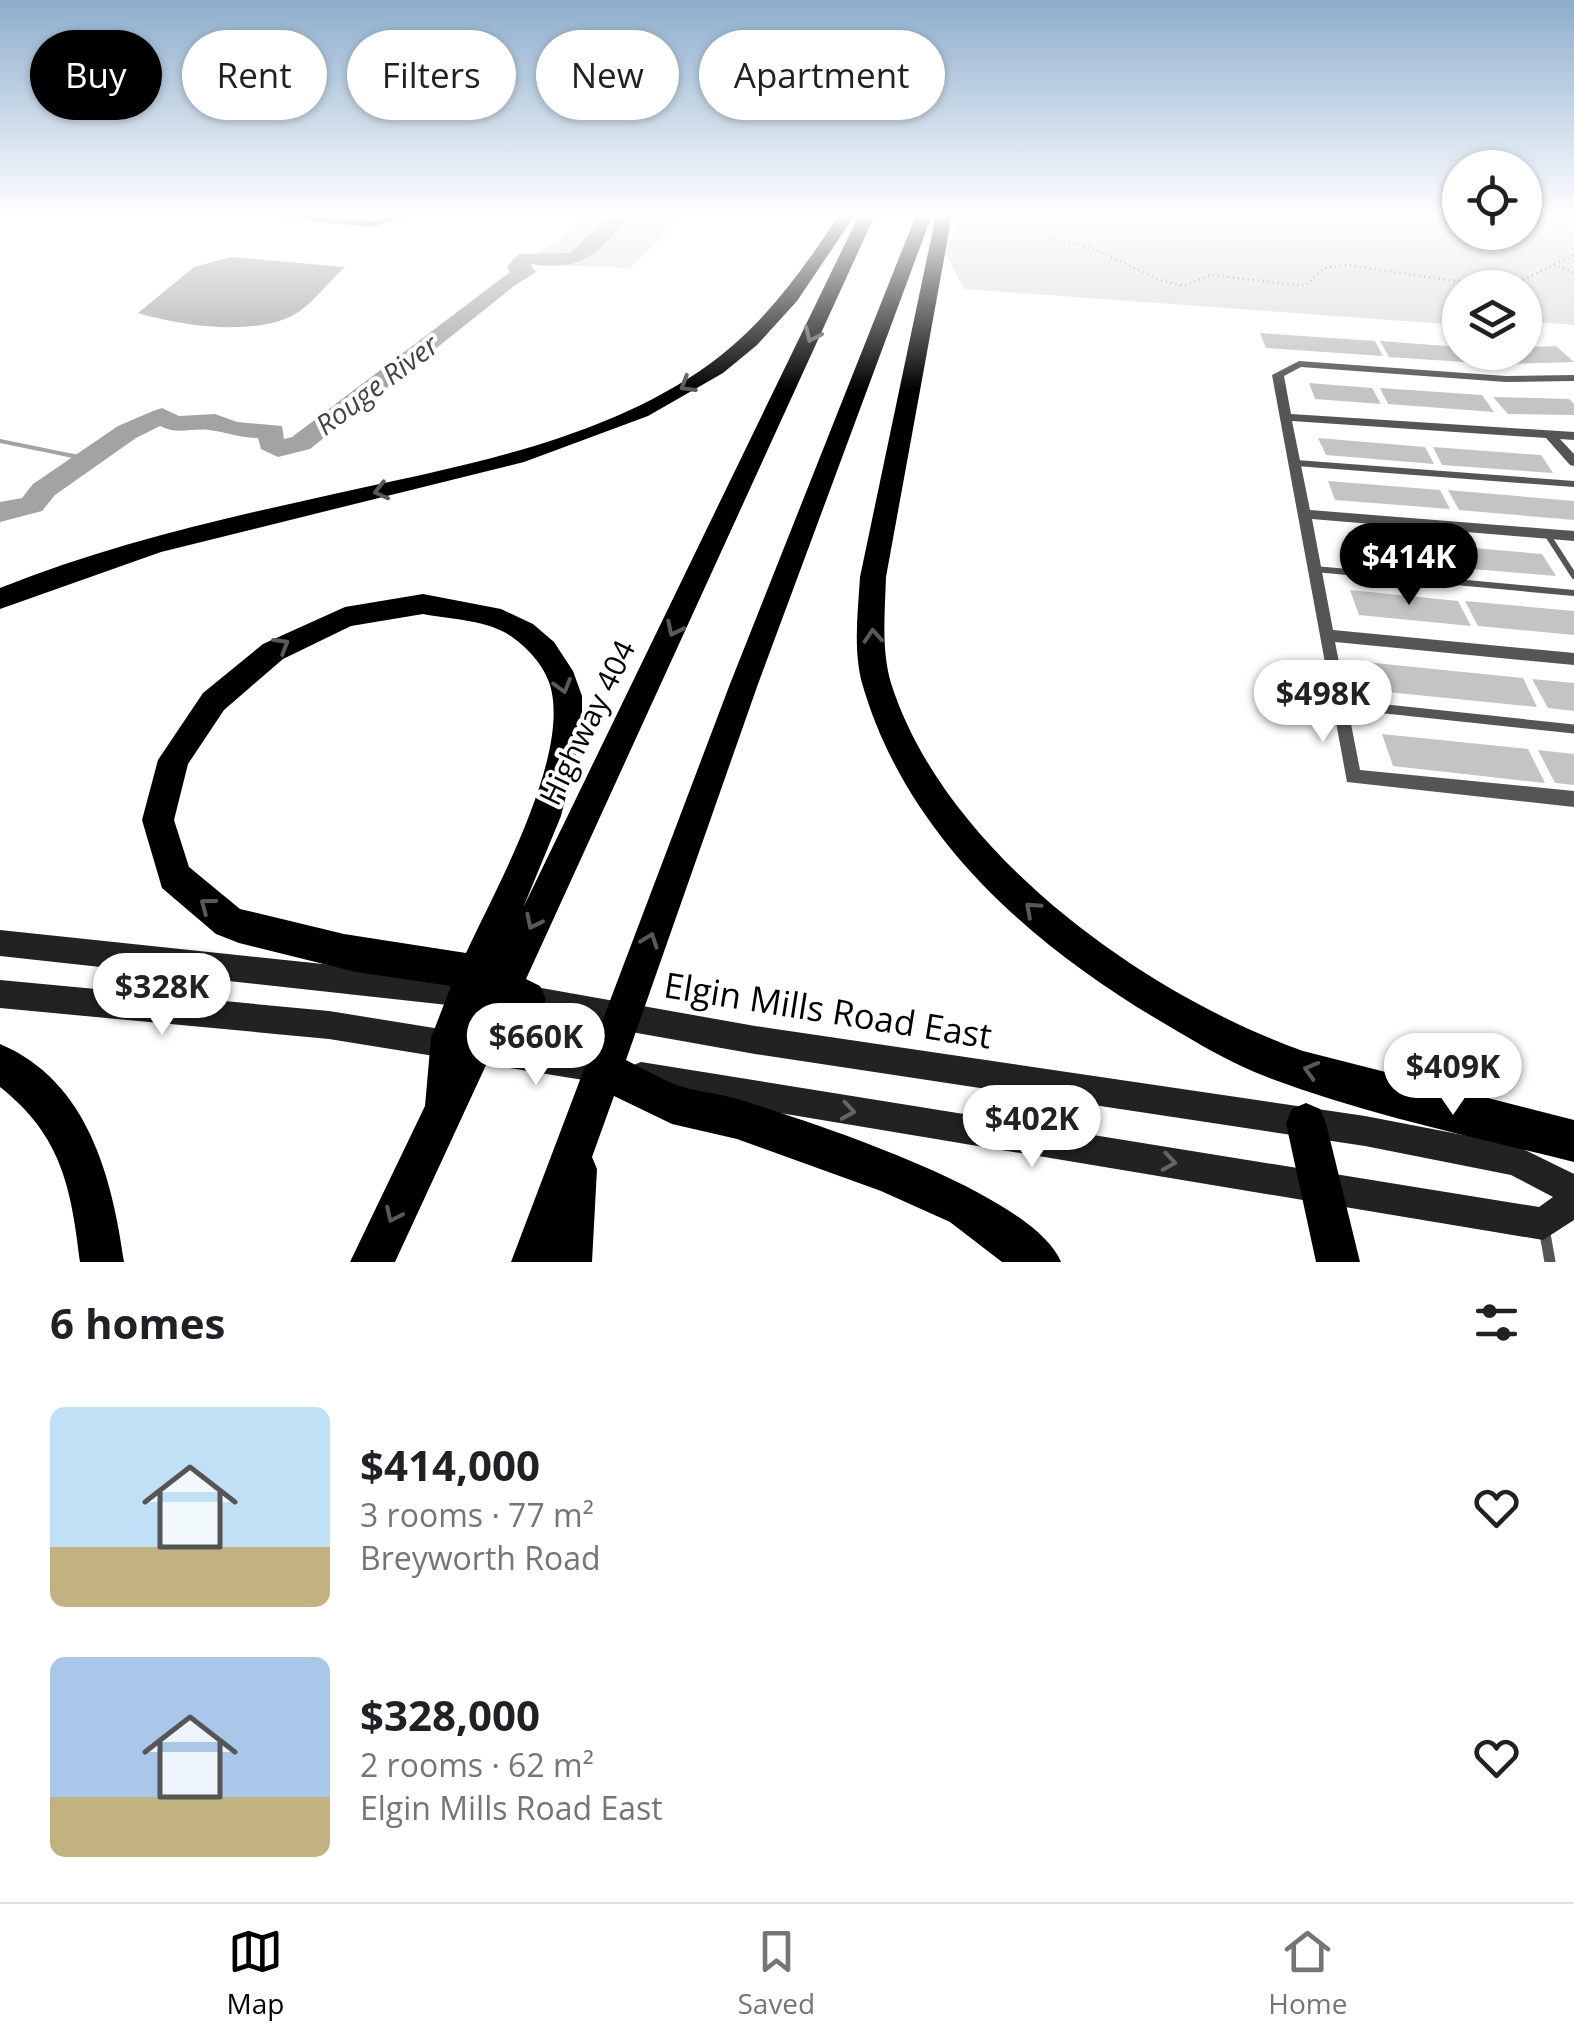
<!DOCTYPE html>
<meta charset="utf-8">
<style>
:root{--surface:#fff;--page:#f6f6f6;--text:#202124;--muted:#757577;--line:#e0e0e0;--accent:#000}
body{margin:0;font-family:"Open Sans",sans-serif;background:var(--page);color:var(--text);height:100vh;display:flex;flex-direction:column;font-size:38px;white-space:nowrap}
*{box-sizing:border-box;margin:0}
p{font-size:32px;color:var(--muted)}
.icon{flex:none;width:55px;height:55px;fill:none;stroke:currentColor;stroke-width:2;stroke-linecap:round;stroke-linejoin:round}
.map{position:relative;height:1262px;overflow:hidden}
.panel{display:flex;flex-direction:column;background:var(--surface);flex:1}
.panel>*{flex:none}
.top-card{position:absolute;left:30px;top:30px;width:1000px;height:90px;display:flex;gap:20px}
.tools{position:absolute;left:1442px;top:150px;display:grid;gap:20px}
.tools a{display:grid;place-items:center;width:100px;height:100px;border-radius:50%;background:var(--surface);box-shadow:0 2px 8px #0004;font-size:50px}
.price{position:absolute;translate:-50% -85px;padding:0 22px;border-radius:35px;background:#fff;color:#222;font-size:32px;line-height:65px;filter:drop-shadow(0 2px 5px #0008)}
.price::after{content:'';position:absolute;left:50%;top:60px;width:30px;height:22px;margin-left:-15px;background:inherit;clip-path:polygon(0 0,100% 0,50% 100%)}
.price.current{background:var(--accent);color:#fff}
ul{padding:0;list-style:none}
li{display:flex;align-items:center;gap:30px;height:250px;padding:0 50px}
li span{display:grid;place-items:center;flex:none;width:280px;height:200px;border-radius:15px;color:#555}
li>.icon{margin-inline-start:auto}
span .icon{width:120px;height:120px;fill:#fffc;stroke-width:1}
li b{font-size:42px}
h2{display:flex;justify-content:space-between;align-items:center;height:120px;padding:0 50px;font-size:42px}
.tag{padding:0 35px;border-radius:45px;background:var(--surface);box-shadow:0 2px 8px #0004;font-size:35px;line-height:90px}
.tag.current{background:var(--accent);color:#fff}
.dock{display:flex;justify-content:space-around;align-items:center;height:140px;border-top:2px solid var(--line);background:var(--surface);font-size:28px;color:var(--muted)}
.dock a{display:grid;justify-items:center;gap:5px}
.dock .current{color:var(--accent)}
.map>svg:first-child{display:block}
.green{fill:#dcdcdc}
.water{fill:#a3a3a3}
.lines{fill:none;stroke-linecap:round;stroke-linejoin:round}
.stream{stroke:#a3a3a3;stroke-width:4}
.river{fill:#a3a3a3;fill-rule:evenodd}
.building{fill:#c4c4c4}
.path{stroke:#777;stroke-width:2.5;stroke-dasharray:1 4;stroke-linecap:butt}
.lane-far2{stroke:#555;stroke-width:6}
.lane-far1{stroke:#555;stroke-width:9}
.lane{stroke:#555;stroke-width:11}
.street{fill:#555;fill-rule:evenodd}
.secondary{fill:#222;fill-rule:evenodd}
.highway{fill:#000;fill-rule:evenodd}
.oneway{stroke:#595959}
.oneway2{stroke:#646464}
.labels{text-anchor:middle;stroke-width:8;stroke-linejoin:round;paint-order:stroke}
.far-water-label{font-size:28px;font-style:italic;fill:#444;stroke:#fff}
.street-label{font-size:30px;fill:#000;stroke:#fff}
.near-street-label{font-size:35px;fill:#000;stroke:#fff}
</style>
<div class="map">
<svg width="1574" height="1262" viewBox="0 0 1574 1262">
<rect width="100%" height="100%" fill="#fff"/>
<!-- green -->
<g class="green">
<path d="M580 215H685L629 269C597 264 564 267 530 264L542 250 558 242Z"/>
<path d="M960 215H1460V232H1525V215H1574V325L1525 321V288H1460V325L964 289 945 253Z"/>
</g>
<!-- water -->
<path class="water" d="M231 257 345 267C330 281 316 299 300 311 262 338 181 326 138 313L194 267Z"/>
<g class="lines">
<!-- stream -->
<path class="stream" d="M0 441 88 459"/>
<!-- river -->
<path class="river" d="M610 215H630C598 254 583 272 530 264L536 272 514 286 310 449 278 457 261 449 258 438C238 438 227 432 209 430 192 428 177 435 160 426L136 438 55 495 42 511 0 522V502L22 498 33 484 118 426 153 411 162 408 179 416 215 414 237 422 282 426 284 439 292 437 510 272 507 267 518 254 570 253Z"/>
</g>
<!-- building -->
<g class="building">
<path d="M1260 333 1375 341 1383 356 1266 348Z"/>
<path d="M1380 341 1460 347V352H1485L1494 364 1389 357Z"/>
<path d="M1556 346 1574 362 1505 364 1492 352H1525V347Z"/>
<path d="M1309 383 1372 388 1381 404 1315 399Z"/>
<path d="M1380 388 1482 395 1494 412 1388 404Z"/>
<path d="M1493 397 1569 399 1574 404V415L1508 414Z"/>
<path d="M1318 438 1425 447 1434 464 1326 455Z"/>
<path d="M1433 447 1541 455 1553 473 1442 465Z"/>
<path d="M1328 481 1440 490 1450 509 1335 500Z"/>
<path d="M1448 490 1574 501V520L1459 510Z"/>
<path d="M1345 537 1431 545 1441 566 1354 559Z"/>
<path d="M1438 545 1542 554 1556 576 1448 567Z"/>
<path d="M1350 590 1458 601 1471 626 1359 615Z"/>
<path d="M1465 601 1574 611V635L1478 626Z"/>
<path d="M1365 662 1523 678 1537 707 1377 691Z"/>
<path d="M1532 679 1574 683V711L1548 708Z"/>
<path d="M1382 734 1528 749 1545 783 1393 766Z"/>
<path d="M1538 750 1574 754V785L1555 783Z"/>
</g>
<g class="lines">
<!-- path -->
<g class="path">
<path d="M1007 215 1022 231 1091 248 1160 280 1184 286 1211 275 1305 286 1324 268 1346 265 1476 284 1517 283 1574 255"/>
<path d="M1178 215H1190"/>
<path d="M1221 215H1246"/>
<path d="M1568 215 1574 222"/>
<path d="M1574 231 1568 233 1574 239"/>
<path d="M1554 264 1574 273"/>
</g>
<!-- lane-far2 -->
<g class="lane-far2">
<path d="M1296 463 1574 484"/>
<path d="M1547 534 1574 576"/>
<path d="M1315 569 1574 593"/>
</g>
<!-- lane-far1 -->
<path class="lane-far1" d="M1339 704 1574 729"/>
<!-- lane -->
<path class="lane" d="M1544 1228 1550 1262"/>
<!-- street -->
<g class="street">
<path d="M278 215H304L372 221 399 215H412L372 227 282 218Z"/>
<path d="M1299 361 1506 376 1574 375V381L1506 382 1301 367 1284 376 1291 414 1574 432V440L1560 439 1574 454V466L1570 465 1546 438 1292 421 1310 510 1574 531V541L1312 519 1333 630 1574 653V665L1335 642 1360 770 1574 791V807L1347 782 1272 375Z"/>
</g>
<!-- secondary -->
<g class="secondary">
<path d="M0 930 475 980 485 984 489 994 485 1004 475 1008 0 956Z"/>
<path d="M0 980 329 1011 608 1056 618 1060 622 1070 618 1080 608 1084 329 1039 0 1008Z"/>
<path d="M519 984 755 1026 1365 1116 1515 1145 1574 1174V1220L1543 1240 641 1090 631 1086 627 1076 631 1066 641 1062 1539 1207 1553 1197 1511 1175 1365 1146 755 1054 519 1012 509 1008 505 998 509 988Z"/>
</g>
<!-- highway -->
<g class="highway">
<path d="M839 215H855L797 301 757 345 723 373 648 416 524 462 161 552 0 609V588C108 545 221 519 334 494 461 466 604 441 711 363 765 323 802 271 839 215Z"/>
<path d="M859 215H875L526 979 540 986 546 999 540 1012 527 1018 511 1011 395 1262H350L425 1106 431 1038 451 986 356 972 239 943 216 934 162 888 142 820 158 760 203 693 263 644 345 607 423 594 501 609 533 624 554 642 573 671 582 696V731L561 816 523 908ZM423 614C449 619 483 620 506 633 525 645 543 663 550 685 571 755 496 888 466 953L344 934 240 909 189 867 174 820 188 764 224 710 283 659 351 626Z"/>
<path d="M916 215H932L758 684 626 1060C642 1068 658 1077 674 1084 695 1092 719 1093 741 1100 813 1123 1033 1193 1061 1262H1002L950 1222 881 1191 737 1139 672 1124 614 1096 592 1157 597 1169 592 1262H511L730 684Z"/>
<path d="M936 215H952L886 577C885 611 881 649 891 683 944 851 1143 994 1303 1051L1574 1120V1162C1471 1136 1367 1115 1267 1077 1232 1064 1199 1044 1167 1025 1033 947 906 837 862 683 853 649 858 611 860 577Z"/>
<path d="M0 1044C88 1081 112 1177 124 1262H80C71 1188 62 1136 0 1087Z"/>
<path d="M1306 1103 1320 1109 1326 1123 1360 1262H1316L1286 1123 1292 1109Z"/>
</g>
</g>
<!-- one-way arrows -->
<defs><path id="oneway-chevron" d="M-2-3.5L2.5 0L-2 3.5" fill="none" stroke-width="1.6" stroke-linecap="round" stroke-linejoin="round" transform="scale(2.5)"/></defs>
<g class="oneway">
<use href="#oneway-chevron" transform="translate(812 335) rotate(115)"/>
<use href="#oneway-chevron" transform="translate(687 385) rotate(149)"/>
<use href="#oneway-chevron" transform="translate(381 491) rotate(166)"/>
<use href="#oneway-chevron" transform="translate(674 629) rotate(116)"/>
<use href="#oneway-chevron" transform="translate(873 636) rotate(-94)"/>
<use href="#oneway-chevron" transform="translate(282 645) rotate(-31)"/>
<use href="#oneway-chevron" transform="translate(563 686) rotate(74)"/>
<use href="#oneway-chevron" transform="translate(207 905) rotate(-143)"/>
<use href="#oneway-chevron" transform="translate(1032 909) rotate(-138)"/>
<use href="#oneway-chevron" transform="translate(533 922) rotate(116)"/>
<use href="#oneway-chevron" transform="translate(650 940) rotate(-70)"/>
<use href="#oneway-chevron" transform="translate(1311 1070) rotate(-164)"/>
<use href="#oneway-chevron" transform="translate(393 1215) rotate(115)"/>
</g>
<g class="oneway2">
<use href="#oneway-chevron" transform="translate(848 1111) rotate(9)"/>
<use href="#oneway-chevron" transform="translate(1169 1162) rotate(9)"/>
</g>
<!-- sky -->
<linearGradient id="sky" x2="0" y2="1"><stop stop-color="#8cadcc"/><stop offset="0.55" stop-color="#fff"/><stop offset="1" stop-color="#fff" stop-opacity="0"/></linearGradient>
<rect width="1574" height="391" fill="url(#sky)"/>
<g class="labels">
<!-- far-water labels -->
<g class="far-water-label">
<text transform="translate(377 385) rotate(-37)" y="10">Rouge River</text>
</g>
<!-- street labels -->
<g class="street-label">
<text transform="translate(588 723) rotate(-64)" y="10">Highway 404</text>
</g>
<!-- near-street labels -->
<g class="near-street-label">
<text transform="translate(828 1011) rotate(9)" y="12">Elgin Mills Road East</text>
</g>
</g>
</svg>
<div class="tools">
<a><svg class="icon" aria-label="locate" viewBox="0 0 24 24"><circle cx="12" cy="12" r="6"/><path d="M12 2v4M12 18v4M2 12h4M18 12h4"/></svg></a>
<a><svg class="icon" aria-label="layers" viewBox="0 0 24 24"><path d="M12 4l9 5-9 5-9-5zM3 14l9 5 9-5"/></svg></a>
</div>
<b class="price current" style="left:1409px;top:608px">$414K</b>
<b class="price" style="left:1323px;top:745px">$498K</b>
<b class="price" style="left:162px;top:1038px">$328K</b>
<b class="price" style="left:536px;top:1088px">$660K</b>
<b class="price" style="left:1453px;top:1118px">$409K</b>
<b class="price" style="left:1032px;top:1170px">$402K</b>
<div class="top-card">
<a class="tag current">Buy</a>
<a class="tag">Rent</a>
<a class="tag">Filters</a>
<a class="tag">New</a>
<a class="tag">Apartment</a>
</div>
</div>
<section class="panel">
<h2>6 homes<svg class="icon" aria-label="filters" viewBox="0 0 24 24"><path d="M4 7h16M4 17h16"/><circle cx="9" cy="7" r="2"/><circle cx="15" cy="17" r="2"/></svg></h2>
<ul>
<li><span style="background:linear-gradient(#bfe0f5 70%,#c2b280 0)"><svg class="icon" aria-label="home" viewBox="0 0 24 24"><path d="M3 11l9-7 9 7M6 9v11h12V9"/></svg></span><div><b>$414,000</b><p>3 rooms · 77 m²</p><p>Breyworth Road</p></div><svg class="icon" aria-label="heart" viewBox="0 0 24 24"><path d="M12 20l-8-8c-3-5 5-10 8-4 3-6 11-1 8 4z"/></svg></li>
<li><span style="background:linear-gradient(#a9c7e8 70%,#c2b280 0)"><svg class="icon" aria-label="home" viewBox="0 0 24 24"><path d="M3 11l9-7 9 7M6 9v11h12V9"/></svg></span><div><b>$328,000</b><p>2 rooms · 62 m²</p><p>Elgin Mills Road East</p></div><svg class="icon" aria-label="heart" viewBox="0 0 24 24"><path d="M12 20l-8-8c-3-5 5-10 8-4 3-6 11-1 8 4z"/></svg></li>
</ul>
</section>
<nav class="dock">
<a class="current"><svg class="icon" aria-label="map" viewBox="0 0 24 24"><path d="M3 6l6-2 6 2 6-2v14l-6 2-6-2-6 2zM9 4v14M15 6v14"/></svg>Map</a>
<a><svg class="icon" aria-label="saved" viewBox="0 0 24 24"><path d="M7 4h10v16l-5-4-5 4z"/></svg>Saved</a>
<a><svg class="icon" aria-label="home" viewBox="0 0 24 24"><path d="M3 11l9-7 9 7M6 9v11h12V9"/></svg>Home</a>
</nav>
